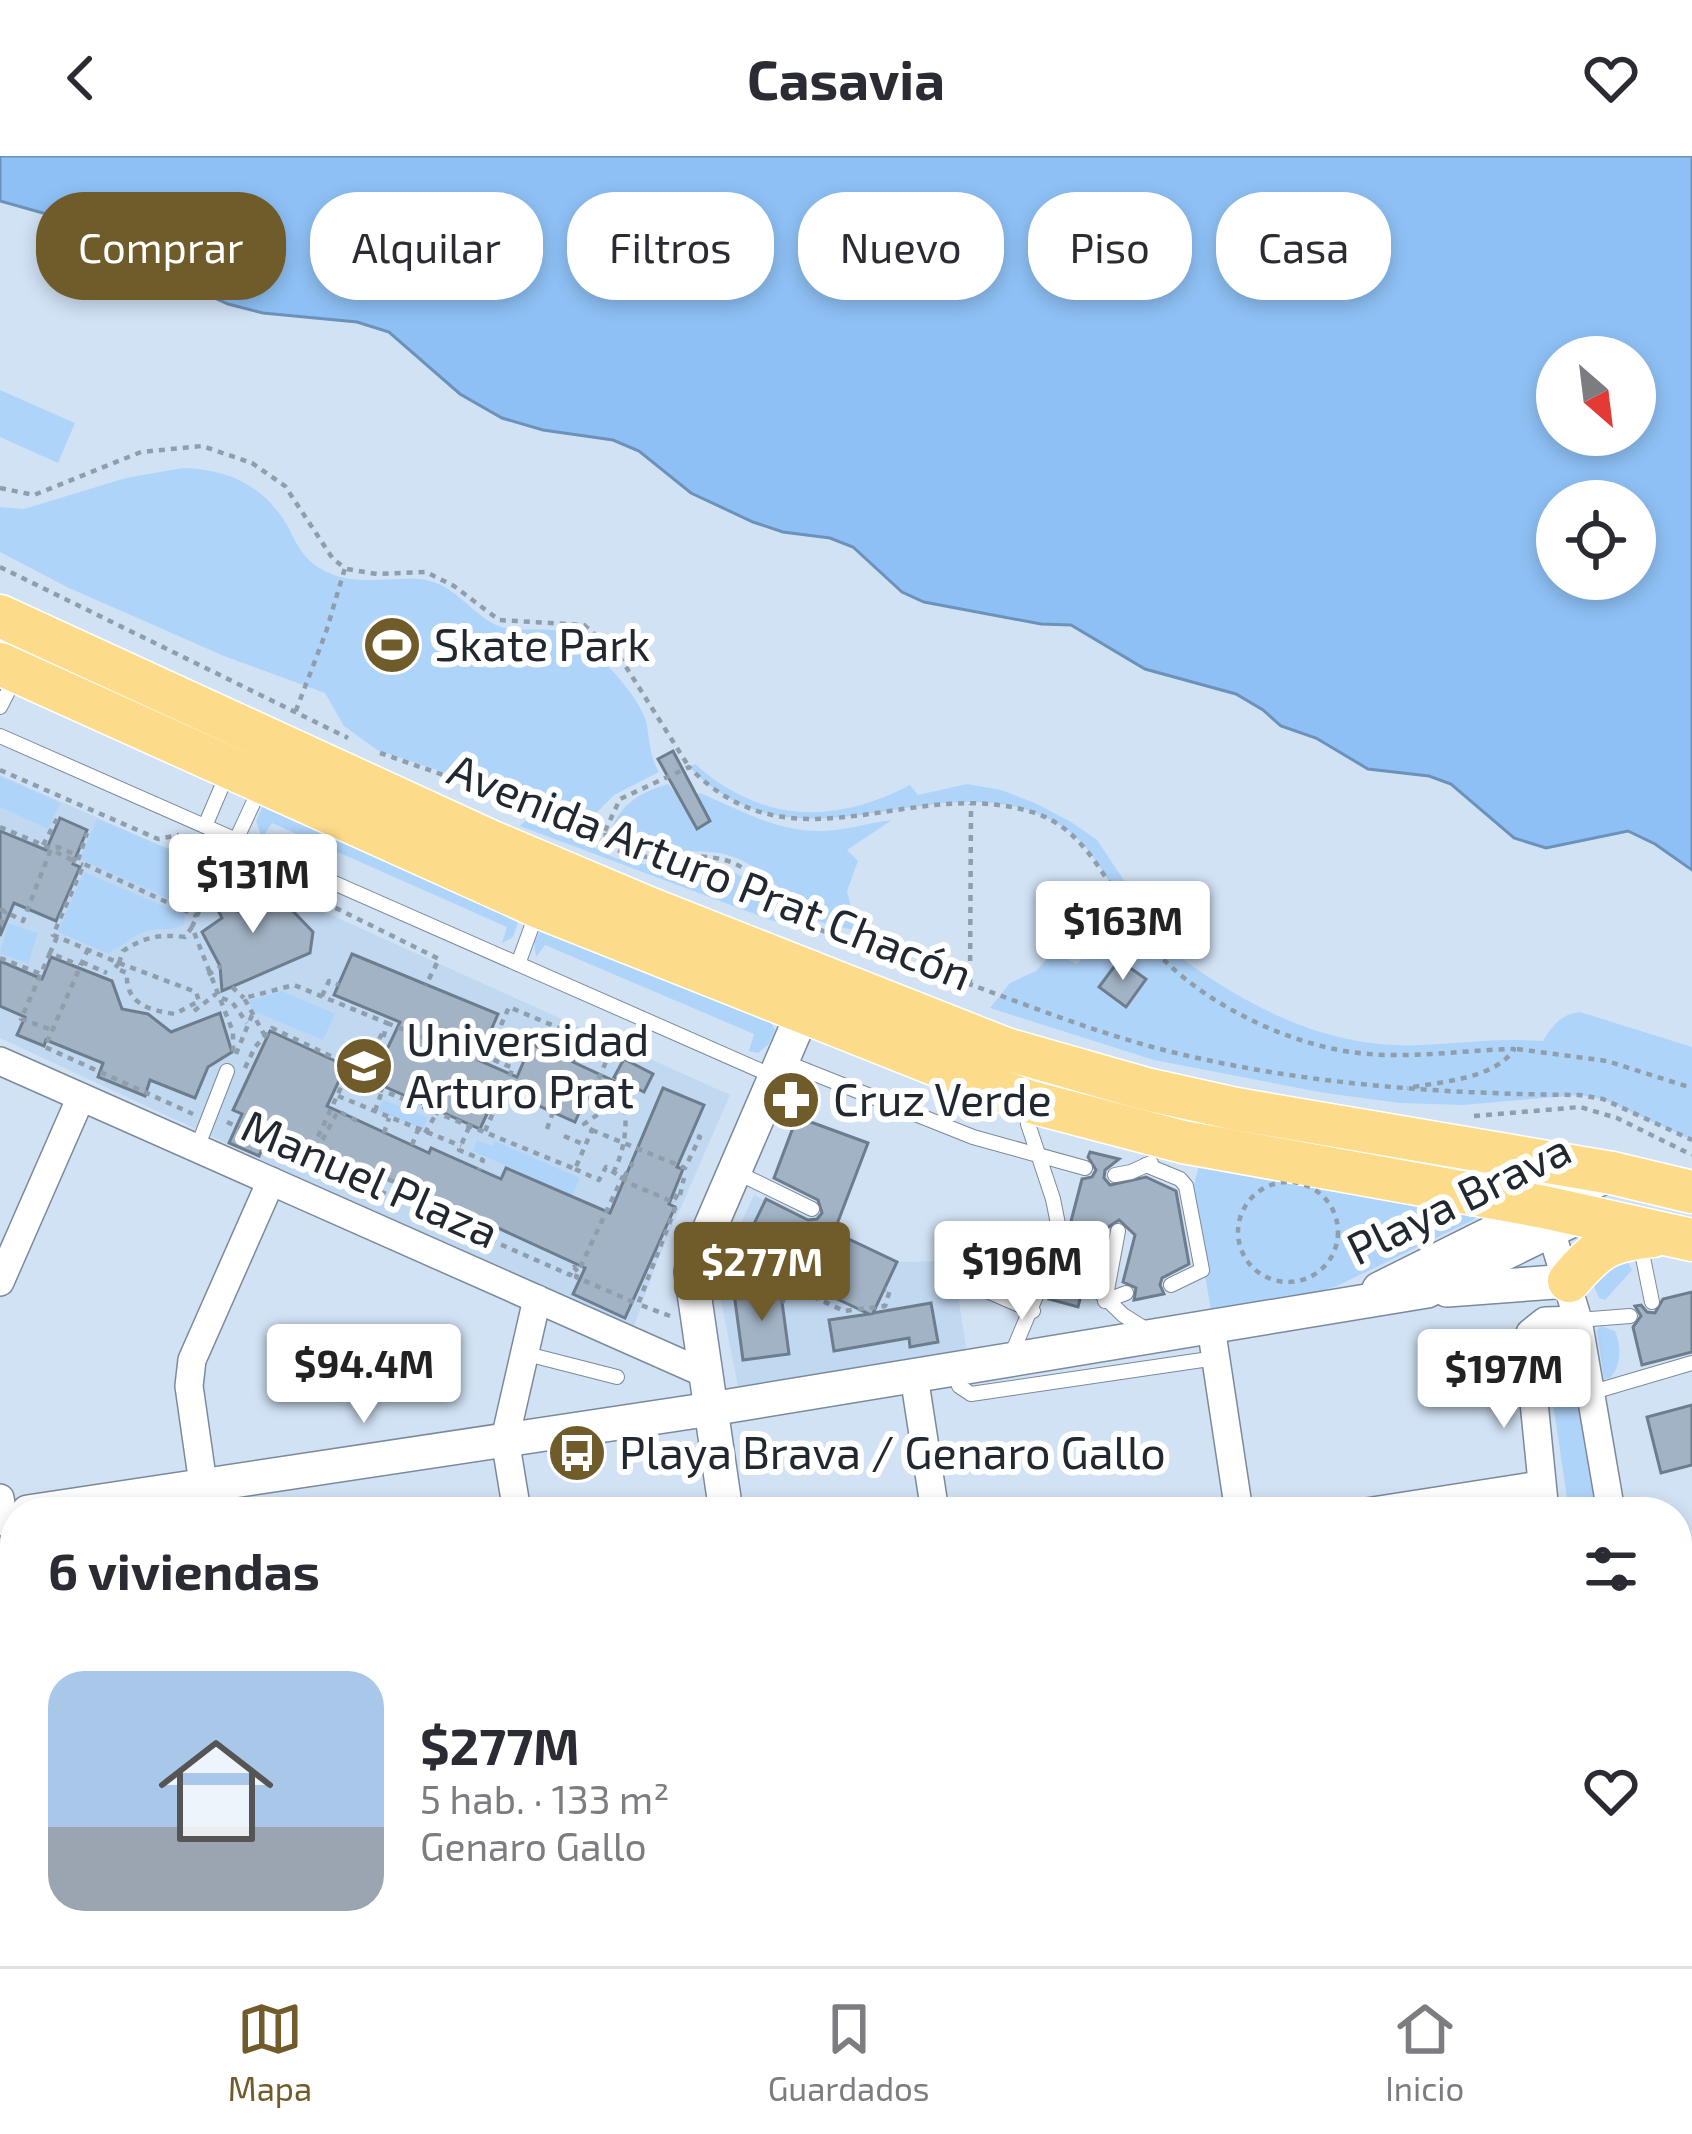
<!DOCTYPE html>
<html lang="es">
<meta charset="utf-8">
<style>
:root{--surface:#fff;--page:#f7f7f7;--text:#2b2b33;--muted:#7c7c81;--line:#e1e1e2;--accent:#705b2a}
body{margin:0;font-family:"Exo 2",sans-serif;background:var(--page);color:var(--text);height:100vh;display:flex;flex-direction:column;font-size:45px;white-space:nowrap}
*{box-sizing:border-box;margin:0}
p{font-size:39px;color:var(--muted)}
.icon{flex:none;width:66px;height:66px;fill:none;stroke:currentColor;stroke-width:2;stroke-linecap:round;stroke-linejoin:round}
.map{position:relative;flex:1;overflow:hidden}
.side{position:absolute;left:0px;top:1341px;width:1692px;height:471px;display:flex;flex-direction:column;background:var(--surface);border-radius:48px 48px 0 0;box-shadow:0 6px 18px #0003}
.side>*{flex:none}
.top-card{position:absolute;left:36px;top:36px;width:1620px;height:108px;display:flex;gap:24px}
.needle{width:78px;rotate:152deg}
.buttons{position:absolute;left:1536px;top:180px;display:grid;gap:24px}
.buttons a{display:grid;place-items:center;width:120px;height:120px;border-radius:50%;background:var(--surface);box-shadow:0 6px 18px #0003;font-size:60px}
.price{position:absolute;translate:-50% -102px;padding:0 27px;border-radius:12px;background:#fff;color:#222;font-size:39px;line-height:78px;filter:drop-shadow(0 3px 6px #0008)}
.price::after{content:'';position:absolute;left:50%;top:72px;width:36px;height:27px;margin-left:-18px;background:inherit;clip-path:polygon(0 0,100% 0,50% 100%)}
.price.selected{background:var(--accent);color:#fff}
ul{padding:0;list-style:none}
li{display:flex;align-items:center;gap:36px;height:300px;padding:0 48px}
li span{display:grid;place-items:center;flex:none;width:336px;height:240px;border-radius:36px;color:#555}
li>.icon{margin-inline-start:auto}
span .icon{width:144px;height:144px;fill:#fffc;stroke-width:1}
li b{font-size:51px}
h2{display:flex;justify-content:space-between;align-items:center;height:144px;padding:0 48px;font-size:51px}
.chip{padding:0 42px;border-radius:48px;background:var(--surface);box-shadow:0 6px 18px #0003;font-size:42px;line-height:108px}
.chip.selected{background:var(--accent);color:#fff}
header{display:flex;justify-content:space-between;align-items:center;height:156px;padding:0 48px;background:var(--surface);font-size:54px;font-weight:700}
.menu{display:flex;justify-content:space-around;align-items:center;height:168px;border-top:3px solid var(--line);background:var(--surface);font-size:33px;color:var(--muted)}
.menu a{display:grid;justify-items:center;gap:6px}
.menu .selected{color:var(--accent)}
.map>svg:first-child{display:block}
.built{fill:#c1d8f1}
.green{fill:#afd4fa}
.water{fill:#8ec0f5;stroke:#6d92ba;stroke-width:3;fill-rule:evenodd}
.building{fill:#a2b3c5;stroke:#6d7d8e;stroke-width:3}
.lines{fill:none;stroke-linecap:round;stroke-linejoin:round}
.service-casing{stroke:#7a8a9b;stroke-width:16}
.minor-casing{stroke:#7a8a9b;stroke-width:30}
.tertiary-casing{stroke:#7a8a9b;stroke-width:36}
.primary-casing{stroke:#fff;stroke-width:45}
.path{stroke:#909dab;stroke-width:4.5;stroke-dasharray:6 6;stroke-linecap:butt}
.service{stroke:#fff;stroke-width:14}
.minor{stroke:#fff;stroke-width:27}
.tertiary{stroke:#fff;stroke-width:33}
.primary{stroke:#fcdc8a;stroke-width:42}
.labels{text-anchor:middle;stroke-width:12;stroke-linejoin:round;paint-order:stroke}
.poi-label{font-size:45px;fill:#21282f;stroke:#fff;text-anchor:start}
.street-label{font-size:45px;fill:#21282f;stroke:#fff}
</style>
<header><svg class="icon" aria-label="back" viewBox="0 0 24 24"><path d="M15 5l-7 7 7 7"/></svg>Casavia<svg class="icon" aria-label="heart" viewBox="0 0 24 24"><path d="M12 20l-8-8c-3-5 5-10 8-4 3-6 11-1 8 4z"/></svg></header>
<div class="map">
<svg width="1692" height="1810" viewBox="0 0 1692 1810">
<rect width="100%" height="100%" fill="#d1e2f5"/>
<!-- built -->
<g class="built">
<path d="M0 619 171 694 182 686 222 700 256 725 730 939 657 1106 632 1176 0 882Z"/>
<path d="M754 1039 897 1106 953 1105 967 1199 739 1235 716 1120Z"/>
</g>
<!-- green -->
<g class="green">
<path d="M0 234 75 267 58 307 0 281Z"/>
<path d="M183 312C228 313 265 330 288 371 296 387 304 404 321 413 351 431 387 421 419 423 454 426 468 455 496 469 518 479 547 468 568 478 592 489 639 539 646 565 650 583 649 600 659 616L614 639 588 665 576 657 569 658 377 594 344 570 325 537 224 500 69 432 0 396V351L24 353 126 322Z"/>
<path d="M695 608C761 667 834 669 910 629L918 639 967 628 1001 634 1037 648 1071 666 1097 684 1141 750 1164 773 1169 793C1245 850 1326 894 1423 889 1463 887 1502 882 1543 885 1552 870 1561 858 1580 856L1692 891V984L1603 943 1579 939 1463 949 1400 947 1325 937 1154 904 990 852 1010 827 1036 815 1052 797 1077 808 1127 755C1109 727 1093 692 1066 673 945 591 807 732 689 611Z"/>
<path d="M0 620 60 647 48 673 0 651Z"/>
<path d="M668 628 682 646 700 637C745 656 784 680 835 674 854 672 873 666 892 664L847 694 858 705 847 735 857 775C842 771 823 769 811 761 783 743 768 714 736 702 695 686 654 707 614 684L611 675C620 648 641 636 668 628Z"/>
<path d="M267 641 522 755 513 781 502 787 507 771 272 667 262 682 256 665Z"/>
<path d="M97 663 171 694 185 750 80 703Z"/>
<path d="M527 663C565 663 592 699 630 706 667 713 709 702 743 721 760 731 768 748 776 766L520 670Z"/>
<path d="M84 716 185 759 184 768C170 777 159 770 144 776 130 781 121 792 107 797L58 776Z"/>
<path d="M8 767 38 777 28 807 0 798Z"/>
<path d="M541 773 769 863 775 874 768 889 758 897 749 895 754 878 545 789 536 801 534 785Z"/>
<path d="M282 835 335 858 323 884 253 855 248 845Z"/>
<path d="M383 944 428 961 423 973 378 955Z"/>
<path d="M477 984 492 990 495 985 580 1022 572 1040 473 995Z"/>
<path d="M1199 1009 1479 1054 1475 1063 1337 1130 1289 1144 1218 1156 1211 1154 1191 1040Z"/>
<path d="M1626 1103 1632 1114 1605 1144 1599 1142 1591 1123Z"/>
<path d="M1573 1169 1600 1356H1569L1543 1178Z"/>
<path d="M1601 1170 1615 1175C1621 1190 1622 1209 1610 1222L1604 1223 1597 1174Z"/>
<path d="M201 1797H266L268 1810H203Z"/>
<path d="M1620 1797H1672L1674 1810H1623Z"/>
</g>
<!-- water -->
<path class="water" d="M0 0H1692V714L1655 688 1628 675 1546 692 1514 682 1451 628 1429 620 1368 613 1316 582 1281 570 1263 554 1236 538 1145 513 1071 469 1041 468 924 446 902 436 853 391 830 382 783 376 753 366 691 337 639 295 613 284 543 274 502 262 460 238 389 176 357 166 263 157 228 148 197 134 146 92 79 75 50 59 0 45ZM1557 201H1635V279H1557ZM1557 345H1635V423H1557Z"/>
<!-- building -->
<g class="building">
<path d="M673 595 710 665 697 673 658 603Z"/>
<path d="M60 662 87 674 73 708 80 711 56 765 14 747 0 780V675L46 694Z"/>
<path d="M217 715 238 755 274 740 286 748 313 776 310 797 222 835 220 810 202 776 222 762 202 723Z"/>
<path d="M352 798 498 858 478 904 517 921 531 888 556 899 561 888 577 895 573 906 627 931 619 946 590 932 575 966 499 932 480 973 372 925 400 866 334 839Z"/>
<path d="M51 801 112 825 122 853 148 858 171 876 220 857 232 896 208 911 195 942 150 924 145 940 98 921 103 907 46 884 44 890 17 879 25 861 0 850V805L42 823Z"/>
<path d="M1119 804 1146 823 1126 851 1099 831Z"/>
<path d="M270 875 346 910 327 950 429 997 431 992 501 1023 506 1012 610 1057 663 932 704 949 677 1011 683 1013 669 1048 675 1051 625 1162 573 1138 585 1112 448 1049 272 972 259 1000 229 987 242 958 233 954Z"/>
<path d="M624 903 653 918 644 936 614 921Z"/>
<path d="M797 961 868 987 834 1076 897 1106 873 1157 931 1147 938 1186 910 1191 909 1182 834 1195 829 1164 869 1158 740 1097 766 1043 808 1064 817 1063 822 1057 818 1044 774 1022Z"/>
<path d="M1090 996 1119 1003 1105 1014 1104 1022 1110 1029 1146 1021 1176 1035 1189 1108 1162 1122 1160 1129 1164 1138 1134 1144 1136 1132 1123 1126 1135 1079 1119 1064 1107 1072 1100 1070 1089 1112 1076 1119V1127L1082 1135 1078 1151 1049 1143 1063 1104 1074 1095 1070 1069 1082 1023 1092 1021 1096 1014 1088 1001Z"/>
<path d="M780 1131 789 1198 743 1204 734 1137Z"/>
<path d="M1692 1136V1196L1642 1209 1633 1171 1641 1160 1635 1150 1641 1149 1647 1156 1655 1157 1663 1143Z"/>
<path d="M1692 1249V1309L1661 1317 1647 1261Z"/>
</g>
<g class="lines">
<defs>
<g id="service">
<path d="M0 551 15 522"/>
<path d="M0 580 775 921"/>
<path d="M205 670 228 616"/>
<path d="M236 684 262 628"/>
<path d="M518 808 537 756"/>
<path d="M785 906 973 981 1085 1012"/>
<path d="M1028 953V968L1053 1043 1063 1093"/>
<path d="M197 992 227 915"/>
<path d="M1146 1009 1180 1023 1186 1030 1202 1114 1171 1129"/>
<path d="M736 1016 812 1053"/>
<path d="M1115 1019 1131 1016 1151 1007"/>
<path d="M1118 1075 1105 1145 1126 1137"/>
<path d="M1640 1087 1652 1146"/>
<path d="M1086 1123 1123 1159 1147 1174"/>
<path d="M962 1124 1033 1155"/>
<path d="M1578 1164 1630 1160"/>
<path d="M523 1197 617 1221"/>
<path d="M1010 1202 1059 1085"/>
<path d="M955 1213 959 1230 971 1238 1216 1202"/>
<path d="M1593 1236 1692 1207"/>
<path d="M1677 1459 1692 1456"/>
</g>
<g id="minor">
<path d="M0 905 706 1218"/>
<path d="M1545 1055 1578 1164 1611 1356"/>
<path d="M0 1126 81 941"/>
<path d="M1211 1171 1239 1356"/>
<path d="M914 1220 935 1356"/>
<path d="M0 1342 3 1360 15 1376"/>
<path d="M207 1356 189 1230 192 1204 271 1025"/>
<path d="M517 1356 505 1283 537 1143"/>
<path d="M1366 1356 1540 1329"/>
<path d="M1545 1356 1528 1186 1530 1177 1545 1165 1578 1164"/>
<path d="M0 1579 15 1576"/>
<path d="M0 1743 15 1741"/>
<path d="M1677 1762 1685 1810"/>
<path d="M182 1797 184 1810"/>
<path d="M273 1797 274 1810"/>
<path d="M483 1797 485 1810"/>
<path d="M997 1797 999 1810"/>
<path d="M1189 1797 1191 1810"/>
<path d="M1403 1797 1405 1810"/>
<path d="M1614 1797 1616 1810"/>
<path d="M874 1810 958 1797"/>
</g>
<g id="tertiary">
<path d="M1379 1133 1612 1017"/>
<path d="M1447 1134 1569 1125"/>
<path d="M28 1356 711 1253 1427 1135 1581 1060"/>
<path d="M726 1356 691 1116 813 833"/>
<path d="M791 1797 793 1810"/>
</g>
<g id="primary">
<path d="M0 460 490 685 651 753 1006 893 1146 933 1236 953 1612 1017 1692 1036"/>
<path d="M0 508 539 751 1027 945 1183 986 1544 1051 1692 1084"/>
<path d="M1569 1125C1597 1092 1609 1084 1653 1080"/>
</g>
</defs>
<!-- service casing -->
<use href="#service" class="service-casing"/>
<!-- minor casing -->
<use href="#minor" class="minor-casing"/>
<!-- tertiary casing -->
<use href="#tertiary" class="tertiary-casing"/>
<!-- primary casing -->
<use href="#primary" class="primary-casing"/>
<!-- path -->
<g class="path">
<path d="M0 332 34 339 141 296 202 290 252 307 285 330 333 403 345 412 326 476 295 557"/>
<path d="M0 411 348 582"/>
<path d="M347 413 377 418 426 416 454 430 499 464 584 469 618 498 689 611"/>
<path d="M380 597 605 675 607 688C645 714 690 691 731 706 764 719 777 755 809 769 864 793 923 812 980 832 1045 856 1112 882 1180 898 1311 929 1445 938 1579 939L1603 943 1692 984"/>
<path d="M0 614 158 683 179 679"/>
<path d="M0 671 50 692"/>
<path d="M605 675 620 643 689 611C795 720 911 617 1035 657 1084 673 1104 723 1132 761 1142 776 1152 793 1165 805 1215 854 1299 893 1369 898 1417 902 1466 894 1514 893 1496 923 1439 926 1407 932"/>
<path d="M193 683 199 755 192 771 233 876V899"/>
<path d="M43 689 57 663"/>
<path d="M56 696 74 705"/>
<path d="M78 704 87 677"/>
<path d="M271 720 439 803 426 829"/>
<path d="M0 753 23 765 51 693 58 691 76 699 74 705 83 709"/>
<path d="M0 769 6 755"/>
<path d="M192 771 185 781C160 778 144 781 123 795L119 807 53 779 84 708 197 760"/>
<path d="M57 781 50 797 79 809"/>
<path d="M88 793 45 891 193 958"/>
<path d="M0 802 41 818"/>
<path d="M82 806 107 817"/>
<path d="M119 807 196 836 199 845 175 858C149 854 125 848 127 817L115 812Z"/>
<path d="M208 819 221 810"/>
<path d="M970 829 971 648"/>
<path d="M232 831 244 842"/>
<path d="M322 840 329 825 339 829"/>
<path d="M222 842 232 846 247 867"/>
<path d="M194 855 216 838"/>
<path d="M387 867 477 903 487 901"/>
<path d="M49 873 21 863 50 797"/>
<path d="M265 880 244 842 294 829 387 867 383 883"/>
<path d="M567 891 576 878"/>
<path d="M1517 893 1607 905 1692 932"/>
<path d="M236 898 252 859"/>
<path d="M351 910 315 987 301 993 307 1003 570 1119 574 1111 578 1116 623 1020"/>
<path d="M245 912 255 891 272 872 368 918 364 927 575 1013 592 974 584 968 613 948 625 955C627 976 623 997 614 1015"/>
<path d="M361 914 382 878"/>
<path d="M365 916 379 890"/>
<path d="M338 940 461 990"/>
<path d="M375 955 382 935"/>
<path d="M1474 960 1580 951 1617 962 1692 999"/>
<path d="M227 966 290 995 301 993 295 981"/>
<path d="M469 971 459 994 483 1004 479 1014"/>
<path d="M547 973 553 956"/>
<path d="M592 974 685 1012 700 981 691 978"/>
<path d="M485 975 513 912 487 901 509 851 611 894 590 943 611 949"/>
<path d="M384 977 389 962"/>
<path d="M425 977 436 958"/>
<path d="M564 980 585 989"/>
<path d="M276 988 275 997 305 1009 311 1005"/>
<path d="M412 989 418 974"/>
<path d="M311 1005 338 955 357 965"/>
<path d="M327 1012 336 1000 481 1065 477 1077"/>
<path d="M575 1013 599 1024 606 1011 631 1028 673 1046 679 1036"/>
<path d="M624 1021 633 1007"/>
<circle cx="1288" cy="1076" r="50"/>
<path d="M680 1039 684 1022"/>
<path d="M726 1100 844 1155 885 1150 890 1134 885 1133"/>
<path d="M577 1118 576 1121 638 1148"/>
<path d="M782 1147 790 1129"/>
<path d="M670 1160 638 1148 676 1050 673 1046"/>
</g>
<!-- service -->
<use href="#service" class="service"/>
<!-- minor -->
<use href="#minor" class="minor"/>
<!-- tertiary -->
<use href="#tertiary" class="tertiary"/>
<!-- primary -->
<use href="#primary" class="primary"/>
</g>
<!-- icons -->
<defs>
<symbol id="stadium-disc" viewBox="-11 -11 22 22"><circle r="9.5" fill="#705b2a" stroke="#fff"/><path d="M0-5a6.5 5 0 1 0 0 10a6.5 5 0 1 0 0-10ZM-3.5-1.8h7v3.6h-7Z" fill="#fff"/></symbol>
<symbol id="university-disc" viewBox="-11 -11 22 22"><circle r="9.5" fill="#705b2a" stroke="#fff"/><path d="M0-5L7-2L0 1L-7-2ZM-4 1L0 2.5L4 1V4Q0 6-4 4Z" fill="#fff"/></symbol>
<symbol id="pharmacy-disc" viewBox="-11 -11 22 22"><circle r="9.5" fill="#705b2a" stroke="#fff"/><path d="M-2-6h4v4h4v4h-4v4h-4v-4h-4v-4h4Z" fill="#fff"/></symbol>
<symbol id="bus-disc" viewBox="-11 -11 22 22"><circle r="9.5" fill="#705b2a" stroke="#fff"/><path d="M-5-6H5V4H4V6H2V4H-2V6H-4V4H-5ZM-3.5-4V0h7V-4ZM-3.5 1.2v1.5H-2V1.2ZM2 1.2v1.5H3.5V1.2Z" fill="#fff"/></symbol>
</defs>
<g fill-rule="evenodd">
<use href="#stadium-disc" x="359" y="456" width="66" height="66"/>
<use href="#university-disc" x="331" y="877" width="66" height="66"/>
<use href="#pharmacy-disc" x="758" y="911" width="66" height="66"/>
<use href="#bus-disc" x="544" y="1264" width="66" height="66"/>
</g>
<g class="labels">
<!-- poi labels -->
<g class="poi-label">
<text x="434" y="505">Skate Park</text>
<text x="406" y="900">Universidad<tspan x="406" dy="52">Arturo Prat</tspan></text>
<text x="833" y="960">Cruz Verde</text>
<text x="619" y="1313">Playa Brava / Genaro Gallo</text>
</g>
<!-- street labels -->
<g class="street-label">
<text transform="translate(710 716) rotate(22)" y="16">Avenida Arturo Prat Chacón</text>
<text transform="translate(370 1023) rotate(24)" y="16">Manuel Plaza</text>
<text transform="translate(1459 1043) rotate(-26)" y="16">Playa Brava</text>
</g>
</g>
</svg>
<div class="buttons">
<a><svg class="needle" viewBox="-14 -14 28 28"><path d="M0-13l5 13h-10z" fill="#e53935"/><path d="M0 13l5-13h-10z" fill="#7c7c81"/></svg></a>
<a><svg class="icon" aria-label="locate" viewBox="0 0 24 24"><circle cx="12" cy="12" r="6"/><path d="M12 2v4M12 18v4M2 12h4M18 12h4"/></svg></a>
</div>
<b class="price" style="left:253px;top:780px">$131M</b>
<b class="price" style="left:1123px;top:827px">$163M</b>
<b class="price" style="left:1022px;top:1167px">$196M</b>
<b class="price selected" style="left:762px;top:1168px">$277M</b>
<b class="price" style="left:364px;top:1270px">$94.4M</b>
<b class="price" style="left:1504px;top:1275px">$197M</b>
<div class="top-card">
<a class="chip selected">Comprar</a>
<a class="chip">Alquilar</a>
<a class="chip">Filtros</a>
<a class="chip">Nuevo</a>
<a class="chip">Piso</a>
<a class="chip">Casa</a>
</div>
<section class="side">
<h2>6 viviendas<svg class="icon" aria-label="filters" viewBox="0 0 24 24"><path d="M4 7h16M4 17h16"/><circle cx="9" cy="7" r="2"/><circle cx="15" cy="17" r="2"/></svg></h2>
<ul>
<li><span style="background:linear-gradient(#a9c7e8 65%,#9aa5b1 0)"><svg class="icon" aria-label="home" viewBox="0 0 24 24"><path d="M3 11l9-7 9 7M6 9v11h12V9"/></svg></span><div><b>$277M</b><p>5 hab. · 133 m²</p><p>Genaro Gallo</p></div><svg class="icon" aria-label="heart" viewBox="0 0 24 24"><path d="M12 20l-8-8c-3-5 5-10 8-4 3-6 11-1 8 4z"/></svg></li>
</ul>
</section>
</div>
<nav class="menu">
<a class="selected"><svg class="icon" aria-label="map" viewBox="0 0 24 24"><path d="M3 6l6-2 6 2 6-2v14l-6 2-6-2-6 2zM9 4v14M15 6v14"/></svg>Mapa</a>
<a><svg class="icon" aria-label="saved" viewBox="0 0 24 24"><path d="M7 4h10v16l-5-4-5 4z"/></svg>Guardados</a>
<a><svg class="icon" aria-label="home" viewBox="0 0 24 24"><path d="M3 11l9-7 9 7M6 9v11h12V9"/></svg>Inicio</a>
</nav>
